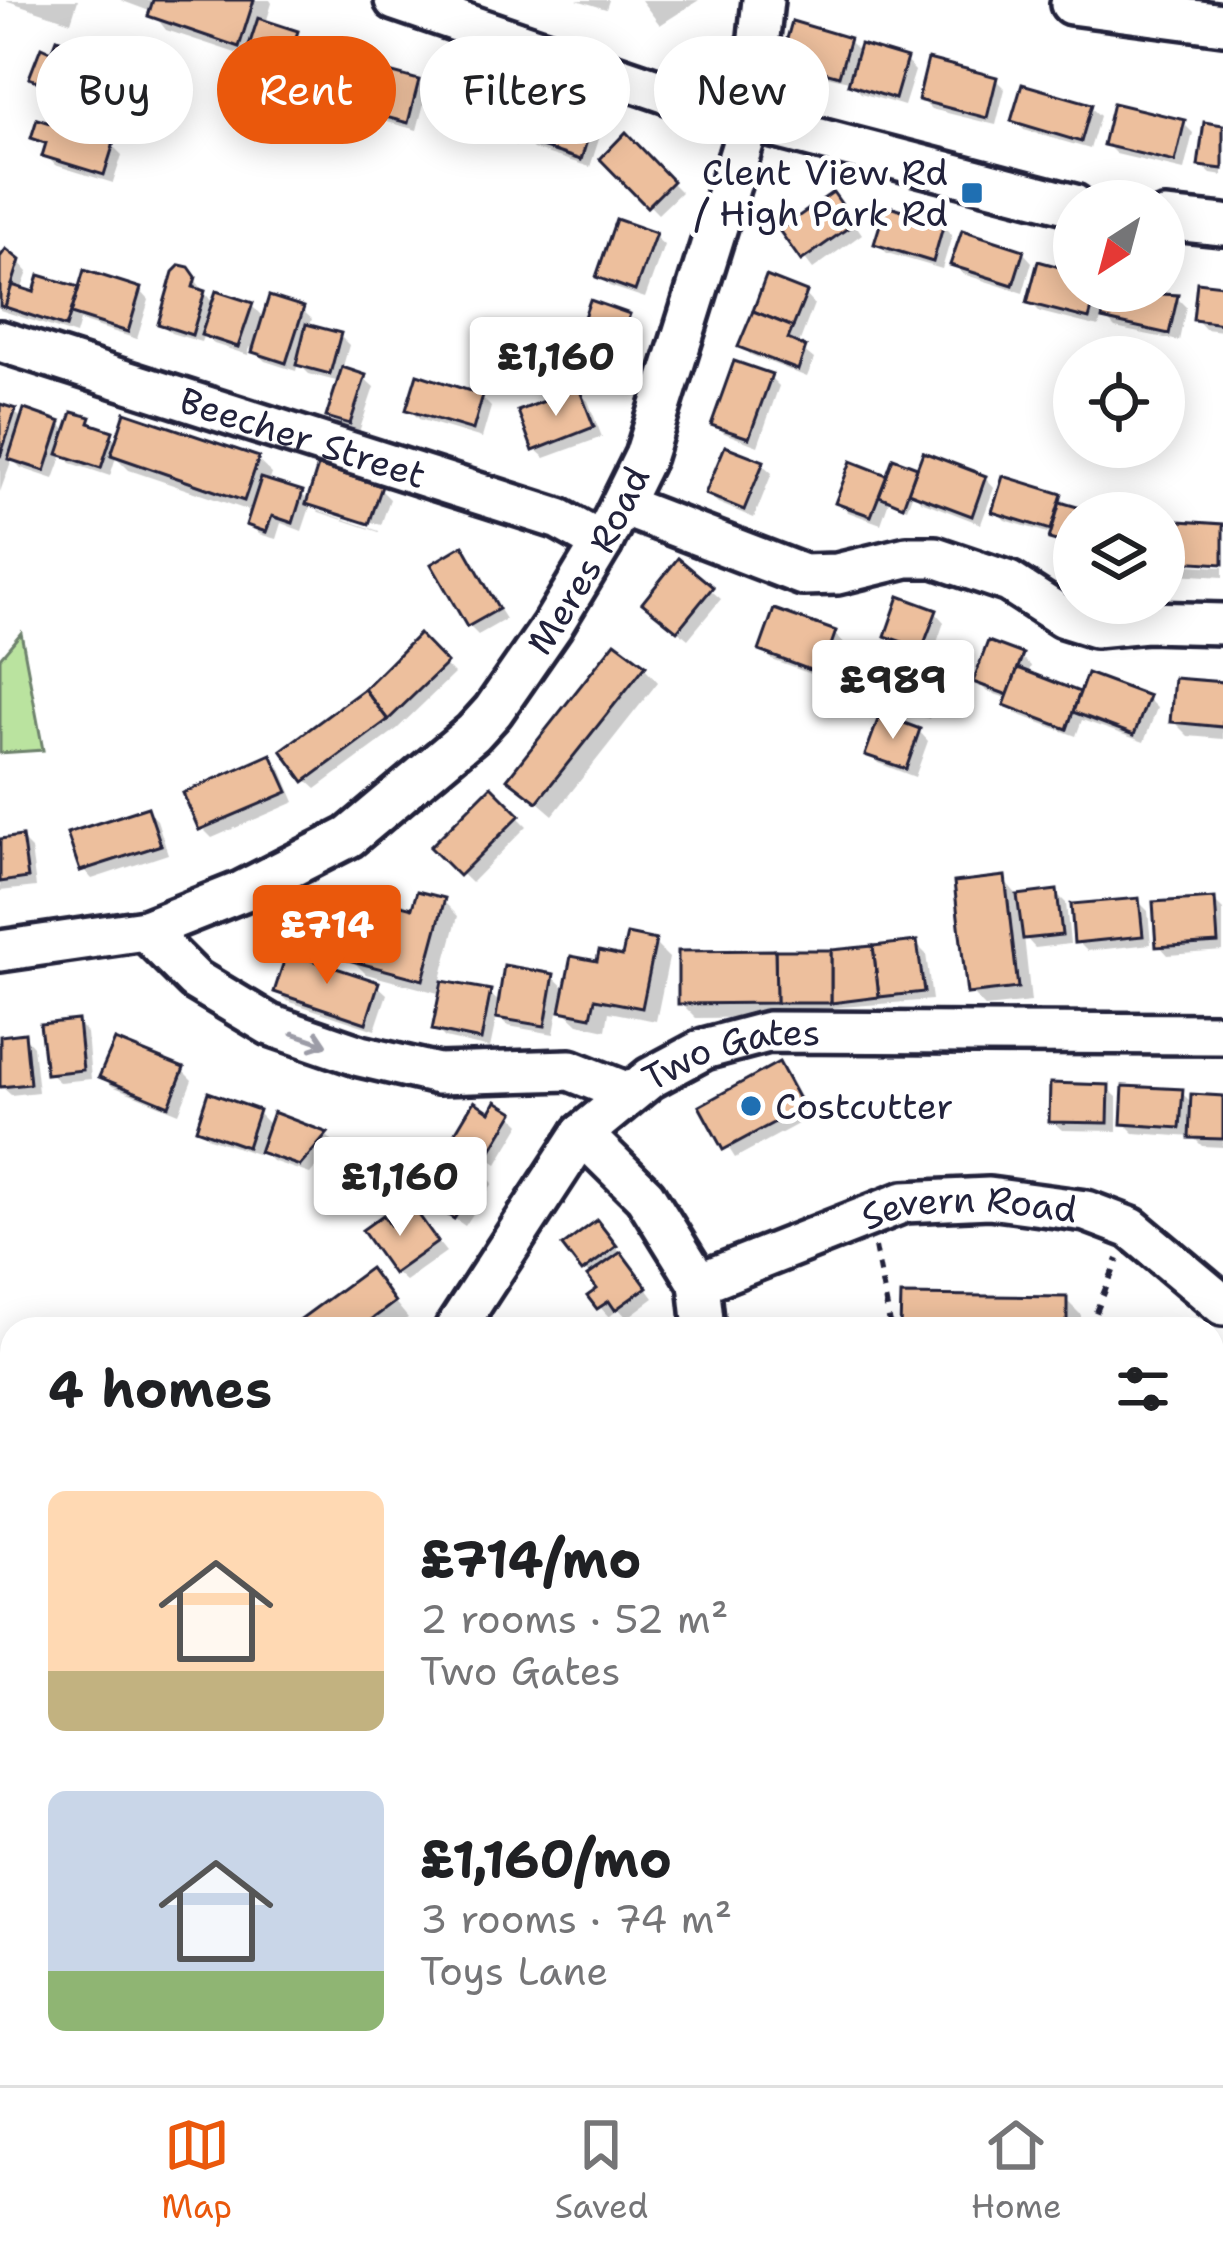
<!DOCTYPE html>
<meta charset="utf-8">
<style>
:root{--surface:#fff;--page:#f6f6f6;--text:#202124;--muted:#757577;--line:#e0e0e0;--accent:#ea580c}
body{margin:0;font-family:"Shantell Sans",sans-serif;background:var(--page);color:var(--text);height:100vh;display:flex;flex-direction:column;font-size:45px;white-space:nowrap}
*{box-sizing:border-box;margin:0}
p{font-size:39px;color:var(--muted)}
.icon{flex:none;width:66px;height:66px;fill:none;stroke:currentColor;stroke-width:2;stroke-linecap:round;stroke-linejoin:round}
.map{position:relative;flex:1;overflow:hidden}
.panel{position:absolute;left:0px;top:1317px;width:1224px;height:768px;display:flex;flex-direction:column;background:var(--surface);border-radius:36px 36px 0 0;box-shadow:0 6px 30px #0003}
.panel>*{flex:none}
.banner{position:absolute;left:36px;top:36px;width:1152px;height:108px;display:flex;gap:24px}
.needle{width:78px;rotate:216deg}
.tools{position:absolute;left:1053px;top:180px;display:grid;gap:24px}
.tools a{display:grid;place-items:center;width:132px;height:132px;border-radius:50%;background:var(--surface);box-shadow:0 6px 30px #0003;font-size:60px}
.price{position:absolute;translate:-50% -102px;padding:0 27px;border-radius:12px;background:#fff;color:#222;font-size:39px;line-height:78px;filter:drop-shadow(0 3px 6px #0008)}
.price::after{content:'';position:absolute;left:50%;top:72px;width:36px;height:27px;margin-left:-18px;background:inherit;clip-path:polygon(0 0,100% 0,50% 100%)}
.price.active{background:var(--accent);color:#fff}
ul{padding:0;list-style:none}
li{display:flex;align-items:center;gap:36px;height:300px;padding:0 48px}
li span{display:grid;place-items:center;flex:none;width:336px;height:240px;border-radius:18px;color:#555}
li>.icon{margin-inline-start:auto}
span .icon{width:144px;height:144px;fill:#fffc;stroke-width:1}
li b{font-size:51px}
h2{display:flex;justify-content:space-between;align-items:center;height:144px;padding:0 48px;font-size:51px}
.tag{padding:0 42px;border-radius:54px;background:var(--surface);box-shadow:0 6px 30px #0003;font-size:42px;line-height:108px}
.tag.active{background:var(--accent);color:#fff}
.dock{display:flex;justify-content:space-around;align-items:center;height:168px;border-top:3px solid var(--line);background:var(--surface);font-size:33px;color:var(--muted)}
.dock a{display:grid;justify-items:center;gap:6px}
.dock .active{color:var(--accent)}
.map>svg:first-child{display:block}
.green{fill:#bae39f;stroke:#6e826d;stroke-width:3}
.shadow{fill:#0003}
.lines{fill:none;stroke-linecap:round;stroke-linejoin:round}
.stream{stroke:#5d82a0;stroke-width:10}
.building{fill:#edbf9d;stroke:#22223b;stroke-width:3}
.minor-casing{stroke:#22223b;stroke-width:48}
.path{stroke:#22223b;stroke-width:6;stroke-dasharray:9 9;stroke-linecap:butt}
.minor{stroke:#fff;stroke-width:39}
.oneway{stroke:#9c9ca7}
.poi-dot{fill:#1f6fb2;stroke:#fff;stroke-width:4.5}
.labels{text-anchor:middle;stroke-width:10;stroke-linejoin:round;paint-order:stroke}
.poi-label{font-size:36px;fill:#22223b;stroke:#fff;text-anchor:end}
.street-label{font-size:36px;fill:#22223b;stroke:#fff}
</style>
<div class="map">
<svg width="1223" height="2085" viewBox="0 0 1223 2085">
<rect width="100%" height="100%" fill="#fff"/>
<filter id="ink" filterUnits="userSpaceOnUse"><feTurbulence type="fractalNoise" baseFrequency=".00833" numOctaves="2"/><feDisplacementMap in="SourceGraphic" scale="24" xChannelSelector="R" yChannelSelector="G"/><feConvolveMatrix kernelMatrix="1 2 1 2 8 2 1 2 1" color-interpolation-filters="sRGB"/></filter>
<g filter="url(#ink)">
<!-- green -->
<path class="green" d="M21 633 43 750 0 753V658Z"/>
<!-- shadow -->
<g class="shadow">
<path d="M5 0H78L71 22Z"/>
<path d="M120 0H270L272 3 266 23 297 34 306 43 303 53 353 69 363 78 418 83 427 92 417 130 365 116 355 106 353 113 301 97 292 87 293 81 257 69 248 57 166 30 152 12Z"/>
<path d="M577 0H609L606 9Z"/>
<path d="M641 0H699L660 25Z"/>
<path d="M848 40 861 53 906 61 915 71 904 106 861 93 849 81 794 69 784 59Z"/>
<path d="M83 52 93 62 77 102 42 87 32 78 54 56Z"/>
<path d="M995 79 1005 89 996 125 931 109 921 99Z"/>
<path d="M518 102 531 115 591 123 601 133 590 167 533 149 520 136 517 146 460 127 450 118Z"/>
<path d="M1090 107 1100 116 1090 149 1024 130 1015 120Z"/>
<path d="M1183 123 1193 133 1184 170 1116 154 1106 144Z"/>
<path d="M1223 128V176L1211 174 1201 165Z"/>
<path d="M34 137 112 145 122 155 113 183 55 165 46 155 48 148Z"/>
<path d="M626 137 681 192 658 214 604 159Z"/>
<path d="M842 205 862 234 813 269 783 230Z"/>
<path d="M943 226 952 235 942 269 887 253 877 243Z"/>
<path d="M654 236 664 245 645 298 609 286 600 276Z"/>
<path d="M1023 252 1032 262 1023 293 963 274 954 264Z"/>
<path d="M14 257 28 272 22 288 36 295 41 278 81 290H140L149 300 137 339 80 321 76 335 0 310V265Z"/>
<path d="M188 270 214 305 252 306 265 319 302 310 312 319 309 327 339 335 349 345 342 370 364 378 374 387 359 432 339 426 329 416 340 382 309 374 298 363 296 371 265 361 250 347 248 355 214 344 204 334 201 342 171 333 161 323Z"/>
<path d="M1074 274V291H1146L1176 297 1186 307 1179 341 1115 328 1102 314 1099 327 1040 312 1030 302Z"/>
<path d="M1223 288V331L1205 329 1196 319Z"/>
<path d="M805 294 814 304 798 346 814 359 807 377 751 355 742 346Z"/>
<path d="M628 317 637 326 619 379 583 366 573 356Z"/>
<path d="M770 377 779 386 758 446 724 433 714 424Z"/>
<path d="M578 392 588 401 602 437 545 458 535 449Z"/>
<path d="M482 398 491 407 482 438 419 419 409 409Z"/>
<path d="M0 407 15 412 24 421 60 424 68 433 89 420 119 442 257 460 272 474 269 483 301 494 310 502 380 489 390 499 381 525 317 504V510L311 504 302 531 281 523 276 539 259 534 249 524 253 512 129 470 116 457 110 476 71 463 63 454 54 479 21 468 12 459 0 492Z"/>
<path d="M895 462 919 471 985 478 994 488 981 524 921 501 913 492 907 508 889 501 881 524 848 512 839 502 888 479Z"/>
<path d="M762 464 772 473 754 518 718 503 708 494Z"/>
<path d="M1060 497 1070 506 1088 513H1074V551L1062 548 1054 535 1005 520 996 511Z"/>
<path d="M317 510 379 531V532L319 512Z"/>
<path d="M1164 523 1223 527V561L1172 558V564L1223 567V577L1175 574 1164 562Z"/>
<path d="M462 549 506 619 478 635 469 626Z"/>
<path d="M679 563 721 599 688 639 656 612Z"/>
<path d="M935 612 944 622 932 657 898 645 888 635Z"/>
<path d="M834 634 844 643 830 681 772 660 763 650Z"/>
<path d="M419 638 454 674 397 729 316 789 306 780 366 691Z"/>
<path d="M1021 657 1031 666 1028 675 1082 696 1147 698 1157 708 1144 742 1082 720 1076 736 1017 714 1007 705 1009 699 986 691 977 681Z"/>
<path d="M935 666 945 676 929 719 891 705 881 696Z"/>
<path d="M644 667 658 682 553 815 511 779Z"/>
<path d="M1223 685V739L1188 736 1173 721Z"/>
<path d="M919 731 928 741 915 777 878 763 869 754Z"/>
<path d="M271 758 280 767 295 802 212 838 202 828Z"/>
<path d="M491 790 527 826 471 883 434 847Z"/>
<path d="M147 810 157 820 168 854 92 879 83 869Z"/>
<path d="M21 839 31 849 36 887 0 891V842Z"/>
<path d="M1004 880 1019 897 1056 893 1066 903 1070 944 1035 948 1024 936 1031 1002 985 1007 970 992Z"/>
<path d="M443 901 458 916 440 983 489 993 501 1004 553 977 567 990 599 965 624 960 654 943 669 958 656 1021 609 1012 606 1030 578 1024 559 1006 554 1034 508 1026 497 1015 490 1048 445 1038 436 1029 442 994 366 974 351 959 414 911Z"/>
<path d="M1138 901 1148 911 1151 944 1087 951 1077 941Z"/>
<path d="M1214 901 1223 910V951L1168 955 1159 945Z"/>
<path d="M916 944 926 954 932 1000 789 1011V1017L696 1018 681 1003 831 953Z"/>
<path d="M377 985 387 994 375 1030 287 1001 277 992Z"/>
<path d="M77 1023 87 1033 91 1079 59 1082 49 1073Z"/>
<path d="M24 1036 33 1046 38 1092 11 1095 1 1086 0 1039Z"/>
<path d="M778 1066 788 1075 811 1117 735 1158 703 1107Z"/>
<path d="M183 1071 192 1080 179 1113 112 1086 103 1076Z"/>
<path d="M1107 1088 1117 1097V1131L1062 1130 1052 1121Z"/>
<path d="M1181 1092 1194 1105 1223 1099V1147L1202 1146 1193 1137 1134 1133 1124 1123Z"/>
<path d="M258 1113 271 1126 274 1116 326 1135 335 1144 310 1174 272 1161 259 1148 256 1154 209 1138 199 1128Z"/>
<path d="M512 1115 521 1124 497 1164 456 1136 491 1116Z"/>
<path d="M483 1173 493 1183 465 1226 415 1191Z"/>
<path d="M414 1212 446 1252 405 1281 395 1272 392 1228Z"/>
<path d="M606 1234 654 1298 627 1318 619 1309 609 1317 600 1307 601 1289 567 1247Z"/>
<path d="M370 1272 408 1318 393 1329H292Z"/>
<path d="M1066 1300 1081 1315V1329H903Z"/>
<path d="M1115 1319 1127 1329H1105Z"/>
<path d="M0 1377 12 1397V1475L0 1457Z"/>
<path d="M12 1710V1769L0 1774V1715Z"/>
<path d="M0 1987 12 2001V2023L0 2033Z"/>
<path d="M1212 2006 1223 2017 1212 2034Z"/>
<rect x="543" y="2073" width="44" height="12"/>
<path d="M733 2073H781L780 2084 742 2083Z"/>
</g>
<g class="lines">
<!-- stream -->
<path class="stream" d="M907 2085 908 2073"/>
</g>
<!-- building -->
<g class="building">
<path d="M153 0H254L239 47 148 16Z"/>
<path d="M258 18 298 31 284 74 244 61Z"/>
<path d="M792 21 850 38 839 76 781 60Z"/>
<path d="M57 39 85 50 67 94 29 78 41 47 52 52Z"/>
<path d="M860 44 907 58 895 99 848 84Z"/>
<path d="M300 49 355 66 344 105 288 88Z"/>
<path d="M928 59 997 77 987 118 918 100Z"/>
<path d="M363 65 419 80 408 123 352 108Z"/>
<path d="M459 80 520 99 508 138 447 119Z"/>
<path d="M1022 84 1092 104 1081 142 1011 121Z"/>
<path d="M532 102 593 121 581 160 520 140Z"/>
<path d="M1113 103 1185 120 1175 162 1103 145Z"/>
<path d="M37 119 114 143 104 175 42 156 46 143 31 138Z"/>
<path d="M1204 122 1223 125V169L1198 166Z"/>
<path d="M626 132 673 181 647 207 600 159Z"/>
<path d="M833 192 855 223 801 261 779 230Z"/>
<path d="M886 205 944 223 933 262 874 244Z"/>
<path d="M616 219 656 233 635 291 596 277Z"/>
<path d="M962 230 1024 250 1013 285 950 265Z"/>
<path d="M6 249 20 260 5 307 0 306V257Z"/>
<path d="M1038 261 1074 271V291H1097L1089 319 1027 303Z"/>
<path d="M180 265 189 267 196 277 193 287 205 291 192 335 158 324 173 272Z"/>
<path d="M84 270 141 288 128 332 71 314Z"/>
<path d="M39 275 79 287 66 327 5 307 12 285 34 292Z"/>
<path d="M766 276 807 292 793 327 753 311Z"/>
<path d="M1197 282 1223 285V324L1193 320Z"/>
<path d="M216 291 253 303 238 347 201 335Z"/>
<path d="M1108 291 1178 295 1169 334 1102 319Z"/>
<path d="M269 296 304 307 286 363 252 352Z"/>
<path d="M590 300 630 314 610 371 570 357Z"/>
<path d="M753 311 793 327 788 339 806 347 798 370 738 347Z"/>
<path d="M306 324 341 333 330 374 296 365Z"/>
<path d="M734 361 772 374 749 438 711 425Z"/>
<path d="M342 367 366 375 350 424 326 417Z"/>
<path d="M417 374 483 395 473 430 406 410Z"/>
<path d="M579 388 594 427 533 451 518 411Z"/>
<path d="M0 404 16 409 0 457Z"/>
<path d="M24 409 61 422 45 471 8 459Z"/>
<path d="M72 412 91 417 89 423 113 431 101 468 58 454Z"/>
<path d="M125 412 259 457 244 501 111 455Z"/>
<path d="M725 446 764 461 744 510 705 494Z"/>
<path d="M923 452 986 476 972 516 908 492Z"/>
<path d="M893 458 917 467 903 506 879 496Z"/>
<path d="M851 461 887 475 871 516 835 503Z"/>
<path d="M318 466 382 486 369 524 306 504Z"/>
<path d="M1003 476 1062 494 1051 530 992 512Z"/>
<path d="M261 478 303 491 293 523 272 516 266 532 246 525Z"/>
<path d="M1060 502 1098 513H1074V546L1049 539Z"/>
<path d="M1164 520 1223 524V564L1164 560Z"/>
<path d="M463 545 499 609 467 627 431 564Z"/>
<path d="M678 558 713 587 677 631 642 603Z"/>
<path d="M899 596 937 610 922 649 885 636Z"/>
<path d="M774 609 836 631 821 674 759 651Z"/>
<path d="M419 634 447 663 388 720 364 689Z"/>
<path d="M988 641 1023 654 1008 695 973 682Z"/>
<path d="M615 642 646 665 537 802 507 779Z"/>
<path d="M895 648 937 664 920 712 878 696Z"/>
<path d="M1018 668 1080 692 1067 729 1004 705Z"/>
<path d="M1087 673 1149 696 1134 735 1073 712Z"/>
<path d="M1174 678 1223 682V727L1170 722Z"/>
<path d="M364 689 388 720 304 782 281 750Z"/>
<path d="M880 714 920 729 906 769 865 755Z"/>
<path d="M271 754 288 792 199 830 183 793Z"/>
<path d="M491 786 520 815 459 876 430 847Z"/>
<path d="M148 807 161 845 80 871 67 833Z"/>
<path d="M22 836 28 878 0 882V839Z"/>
<path d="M1005 876 1018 988 967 994 954 882Z"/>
<path d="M1057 890 1062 935 1023 939 1017 895Z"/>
<path d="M417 891 445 898 423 980 348 960 365 895 412 908Z"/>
<path d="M1139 898 1143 936 1074 943 1071 904Z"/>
<path d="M1215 898 1218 943 1156 947 1153 902Z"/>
<path d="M627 934 656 940 642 1008 595 999 591 1017 560 1011 571 956 597 961 599 951 622 956Z"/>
<path d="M917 941 924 992 879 997 873 946Z"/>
<path d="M873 946 879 997 831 1003V950Z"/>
<path d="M775 950H831V1003H776Z"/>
<path d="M775 950 776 1003 678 1004V951Z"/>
<path d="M287 952 379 982 366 1023 274 992Z"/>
<path d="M504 965 554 974 545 1026 496 1018Z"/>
<path d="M442 981 491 990 481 1040 432 1030Z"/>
<path d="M78 1020 83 1070 46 1074 40 1024Z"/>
<path d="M25 1033 30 1084 0 1087V1036Z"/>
<path d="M115 1040 184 1068 169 1106 99 1077Z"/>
<path d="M779 1062 803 1107 723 1150 699 1106Z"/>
<path d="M1050 1083 1109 1085 1108 1123 1049 1122Z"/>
<path d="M1123 1086 1183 1089 1180 1128 1121 1124Z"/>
<path d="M208 1092 259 1110 247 1147 196 1129Z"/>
<path d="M1191 1094 1223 1096V1139L1189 1138Z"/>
<path d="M474 1101 490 1112 496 1101 514 1112 487 1157 453 1136Z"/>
<path d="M273 1112 328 1133 300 1166 259 1152Z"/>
<path d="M442 1143 485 1171 454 1219 411 1191Z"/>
<path d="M414 1208 438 1242 393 1274 362 1230 383 1215 390 1225Z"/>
<path d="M597 1220 617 1246 582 1272 562 1246Z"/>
<path d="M621 1252 647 1287 615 1310 609 1301 597 1309 587 1296 597 1289 587 1276Z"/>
<path d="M370 1268 395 1302 359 1329H287Z"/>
<path d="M901 1295 1067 1297V1329H900Z"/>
<path d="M1212 1383 1223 1393V1446L1212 1435Z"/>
<path d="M12 1422V1468L5 1472 0 1463V1429Z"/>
<path d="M1212 1566 1223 1576V1625L1212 1615Z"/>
<path d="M12 1707V1756L0 1761V1712Z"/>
<path d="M1212 1818 1223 1828 1222 1879 1212 1869Z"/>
<path d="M131 2073H190L193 2075 186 2085H148Z"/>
<path d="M540 2073H579V2085H541Z"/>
<path d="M1037 2073H1092L1105 2085H1050Z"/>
</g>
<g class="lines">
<defs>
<g id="minor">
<path d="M395 0 750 121 1074 205"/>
<path d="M1071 4 1223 24"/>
<path d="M1164 219 1223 225"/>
<path id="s1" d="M0 341 559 519 602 543"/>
<path d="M623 506 803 575 837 574 907 557H935L1009 582 1063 617 1095 627 1146 622 1223 624"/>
<path d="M145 930 195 980 270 1025 360 1056 438 1074 570 1070 628 1093"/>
<path id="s2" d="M0 951 145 930 243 891 349 837 473 733 493 711 552 626 602 543 645 456 750 121 763 0"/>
<path d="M582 1134 645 1196 699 1283 704 1329"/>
<path id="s3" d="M699 1283 904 1202 989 1198 1086 1211 1131 1228 1223 1305"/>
<path id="s4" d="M455 1329 582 1134 650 1078 704 1049 768 1032 1223 1034"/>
<path d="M0 1631 12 1625"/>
<path d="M1212 1637 1223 1648"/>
<path d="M655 2073V2085"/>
<path d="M1193 2073 1200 2079 1205 2073"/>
<path d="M51 2085 55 2073"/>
</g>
</defs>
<!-- minor casing -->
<use href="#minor" class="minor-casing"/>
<!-- path -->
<g class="path">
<path d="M875 1247 891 1329"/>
<path d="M1089 1329 1118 1259"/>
<path d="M1212 1475 1223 1485"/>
<path d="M1212 1904 1223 1891"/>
<path d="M1212 1914 1223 1918"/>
<path d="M960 2073 975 2085"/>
</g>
<!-- minor -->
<use href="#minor" class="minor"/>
</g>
<!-- one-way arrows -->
<defs><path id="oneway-shaft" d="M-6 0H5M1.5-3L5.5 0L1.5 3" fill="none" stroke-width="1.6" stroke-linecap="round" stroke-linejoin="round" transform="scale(3)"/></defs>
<use class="oneway" href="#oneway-shaft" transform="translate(310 1039) rotate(19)"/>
</g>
<!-- markers -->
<g class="poi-dot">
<rect x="960" y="181" width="24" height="24" rx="6"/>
<circle cx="751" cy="1106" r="12"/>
</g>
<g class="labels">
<!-- poi labels -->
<g class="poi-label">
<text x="948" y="185">Clent View Rd<tspan x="948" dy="41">/ High Park Rd</tspan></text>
<text x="775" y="1119" text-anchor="start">Costcutter</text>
</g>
<!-- street labels -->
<g class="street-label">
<text dy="13" stroke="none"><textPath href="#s1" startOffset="318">Beecher Street</textPath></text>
<text dy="13" stroke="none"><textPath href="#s2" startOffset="741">Meres Road</textPath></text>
<text dy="13" stroke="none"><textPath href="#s4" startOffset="408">Two Gates</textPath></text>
<text dy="13" stroke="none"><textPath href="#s3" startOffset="285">Severn Road</textPath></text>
</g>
</g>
</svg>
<div class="tools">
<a><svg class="needle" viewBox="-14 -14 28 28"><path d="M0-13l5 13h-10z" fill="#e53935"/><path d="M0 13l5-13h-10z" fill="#757577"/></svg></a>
<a><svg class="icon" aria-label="locate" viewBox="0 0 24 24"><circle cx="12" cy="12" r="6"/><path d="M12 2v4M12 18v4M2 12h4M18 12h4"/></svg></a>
<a><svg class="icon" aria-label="layers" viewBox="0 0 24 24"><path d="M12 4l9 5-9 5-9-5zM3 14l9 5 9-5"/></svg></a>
</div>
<b class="price" style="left:556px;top:419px">£1,160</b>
<b class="price" style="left:893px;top:742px">£989</b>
<b class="price active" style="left:327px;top:987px">£714</b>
<b class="price" style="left:400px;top:1239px">£1,160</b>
<div class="banner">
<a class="tag">Buy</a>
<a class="tag active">Rent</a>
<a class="tag">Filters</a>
<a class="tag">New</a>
</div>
<section class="panel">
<h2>4 homes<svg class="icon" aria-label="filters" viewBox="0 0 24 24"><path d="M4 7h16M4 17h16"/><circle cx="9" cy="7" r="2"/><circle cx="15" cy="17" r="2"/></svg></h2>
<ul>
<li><span style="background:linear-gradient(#ffd9b3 75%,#c2b280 0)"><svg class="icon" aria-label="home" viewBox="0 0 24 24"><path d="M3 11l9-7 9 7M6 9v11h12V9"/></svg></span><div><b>£714/mo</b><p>2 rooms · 52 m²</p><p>Two Gates</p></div></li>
<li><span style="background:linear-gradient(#c9d6e8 75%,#8fb573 0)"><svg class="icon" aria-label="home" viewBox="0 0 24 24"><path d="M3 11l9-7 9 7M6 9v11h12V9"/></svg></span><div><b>£1,160/mo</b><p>3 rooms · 74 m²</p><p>Toys Lane</p></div></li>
</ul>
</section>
</div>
<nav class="dock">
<a class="active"><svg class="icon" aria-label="map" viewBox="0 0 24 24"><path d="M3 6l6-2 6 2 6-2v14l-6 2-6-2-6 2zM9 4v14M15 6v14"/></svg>Map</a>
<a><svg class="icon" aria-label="saved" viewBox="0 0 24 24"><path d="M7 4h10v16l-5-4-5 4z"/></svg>Saved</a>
<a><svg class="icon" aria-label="home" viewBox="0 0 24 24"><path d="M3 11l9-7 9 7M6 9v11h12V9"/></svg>Home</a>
</nav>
